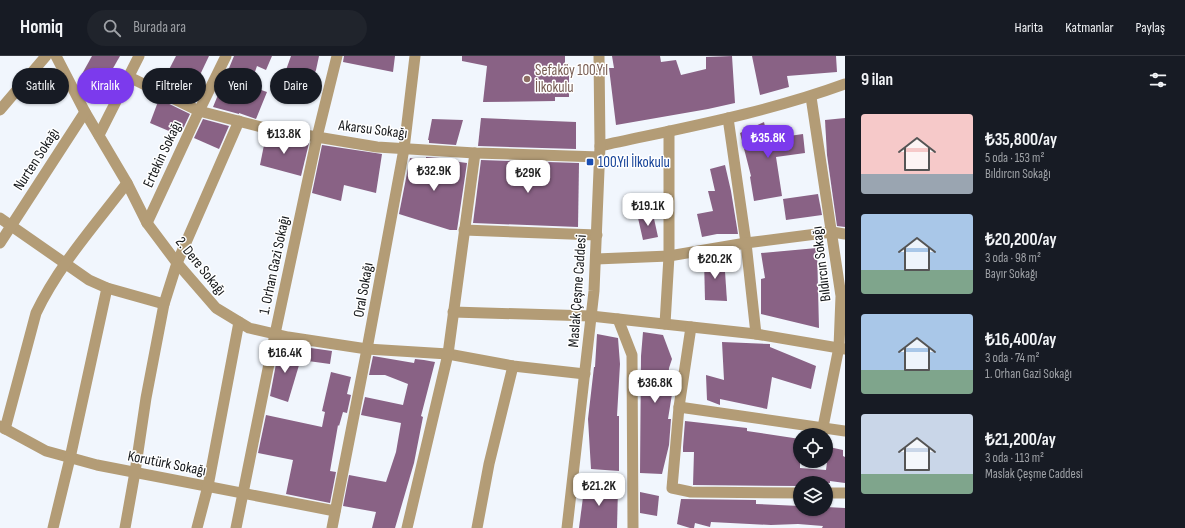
<!DOCTYPE html>
<html lang="tr">
<meta charset="utf-8">
<style>
:root{--surface:#171b24;--page:#20242c;--text:#f1f3f6;--muted:#9ea1a6;--line:#363941;--accent:#7c3aed}
body{margin:0;font-family:"Sofia Sans Condensed",sans-serif;background:var(--page);color:var(--text);height:100vh;display:flex;flex-direction:column;font-size:15px;white-space:nowrap}
*{box-sizing:border-box;margin:0}
p{font-size:13px;color:var(--muted)}
.icon{flex:none;width:22px;height:22px;fill:none;stroke:currentColor;stroke-width:2;stroke-linecap:round;stroke-linejoin:round}
.map{position:relative;flex:1;overflow:hidden}
.side{display:flex;flex-direction:column;background:var(--surface);width:340px}
.side>*{flex:none}
.hud{position:absolute;left:12px;top:12px;width:380px;height:36px;display:flex;gap:8px}
.controls{position:absolute;left:793px;top:372px;display:grid;gap:8px}
.controls a{display:grid;place-items:center;width:40px;height:40px;border-radius:50%;background:var(--surface);box-shadow:0 1px 3px #0004;font-size:20px}
.price{position:absolute;translate:-50% -34px;padding:0 9px;border-radius:8px;background:#fff;color:#222;font-size:13px;line-height:26px;filter:drop-shadow(0 1px 2px #0008)}
.price::after{content:'';position:absolute;left:50%;top:24px;width:12px;height:9px;margin-left:-6px;background:inherit;clip-path:polygon(0 0,100% 0,50% 100%)}
.price.selected{background:var(--accent);color:#fff}
ul{padding:0;list-style:none}
li{display:flex;align-items:center;gap:12px;height:100px;padding:0 16px}
li span{display:grid;place-items:center;flex:none;width:112px;height:80px;border-radius:4px;color:#555}
li>.icon{margin-inline-start:auto}
span .icon{width:48px;height:48px;fill:#fffc;stroke-width:1}
li b{font-size:17px}
h2{display:flex;justify-content:space-between;align-items:center;height:48px;padding:0 16px;font-size:17px}
.chip{padding:0 14px;border-radius:18px;background:var(--surface);box-shadow:0 1px 3px #0004;font-size:14px;line-height:36px}
.chip.selected{background:var(--accent);color:#fff}
header{display:flex;align-items:center;gap:24px;box-sizing:border-box;height:56px;padding:0 20px;background:var(--surface);border-bottom:1px solid var(--line)}
header strong{font-size:19px}
nav{display:flex;gap:22px;margin-inline-start:auto;font-size:14px}
.search{width:280px;height:36px;background:var(--page);display:flex;align-items:center;gap:10px;box-sizing:border-box;padding:0 14px;border-radius:22px;color:var(--muted);font-size:15px}
main{display:flex;flex:1;min-height:0}
.map>svg:first-child{display:block}
.building{fill:#896285}
.lines{fill:none;stroke-linecap:round;stroke-linejoin:round}
.minor{stroke:#b39c76;stroke-width:11}
.tertiary{stroke:#b39c76;stroke-width:11}
.education-dot{fill:#8d6e63;stroke:#fff;stroke-width:1.5}
.transit-dot{fill:#1a4fb4;stroke:#fff;stroke-width:1.5}
.labels{text-anchor:middle;stroke-width:3;stroke-linejoin:round;paint-order:stroke}
.education-label{font-size:15px;fill:#785e54;stroke:#fff;text-anchor:start}
.street-label{font-size:15px;fill:#14171a;stroke:#fff}
.transit-label{font-size:15px;fill:#164399;stroke:#fff;text-anchor:start}
</style>
<header>
<strong>Homiq</strong>
<div class="search"><svg class="icon" aria-label="search" viewBox="0 0 24 24"><circle cx="10" cy="10" r="6"/><path d="M15 15l6 6"/></svg>Burada ara</div>
<nav><a>Harita</a><a>Katmanlar</a><a>Paylaş</a></nav>
</header>
<main>
<div class="map">
<svg width="845" height="472" viewBox="0 0 845 472">
<rect width="100%" height="100%" fill="#f1f6fd"/>
<!-- building -->
<g class="building">
<path d="M92 0H120L100 35 82 18Z"/>
<path d="M176 0H209L189 42 161 29Z"/>
<path d="M234 0H272L266 14 257 10 250 30 267 36 256 63 239 57V58L213 51Z"/>
<path d="M291 0H319L316 14 303 48 277 39Z"/>
<path d="M344 0H395L393 16 343 6Z"/>
<path d="M462 0H565V7H569V41H555V45L483 46 487 10 462 5Z"/>
<path d="M612 0H660L661 6 676 4 681 19 706 13V1L732 0 735 47 708 53 616 69 609 12H614Z"/>
<path d="M752 0H836L837 16 787 20 789 31 760 39Z"/>
<path d="M159 43 190 58 181 77 178 75 176 78 150 67Z"/>
<path d="M481 62 576 66V93L478 90Z"/>
<path d="M845 62V171L837 170 827 99 825 64Z"/>
<path d="M203 63 229 70 219 93 194 82Z"/>
<path d="M432 63 463 64 456 89 429 87V84H428Z"/>
<path d="M764 66 768 83 803 78 805 97 776 101 782 140 754 145 750 121 751 120 740 77Z"/>
<path d="M266 79 309 87 301 120 260 109Z"/>
<path d="M322 89 382 98 376 137 344 129 341 145 312 137Z"/>
<path d="M426 101 453 103 452 105 467 107 457 174H450L399 158 410 102 426 105Z"/>
<path d="M481 104 579 107 578 171 473 167Z"/>
<path d="M725 109 731 135 738 178H717L702 181 697 158 713 155 708 135H715L710 113Z"/>
<path d="M818 138 822 159 786 164 783 143Z"/>
<path d="M653 158 658 181 643 184 638 162Z"/>
<path d="M817 192 819 272 761 258V223L765 222 761 197Z"/>
<path d="M724 201 727 245 705 244 704 203Z"/>
<path d="M643 276 663 279 672 303 669 312 668 330 672 338 668 363H671L669 389 662 418 640 417 641 300Z"/>
<path d="M597 278 618 282 620 308 617 360H619V415L591 413 588 363 594 311H595Z"/>
<path d="M722 286 770 288V291L816 310 811 333 772 321 767 353 720 343V349L707 344 706 319 724 324Z"/>
<path d="M279 292 302 299 288 346 270 340Z"/>
<path d="M311 292 332 295 330 308 308 305Z"/>
<path d="M373 300 414 307 415 303 424 304 435 306 421 360 423 361 414 407 395 472H372L376 456 343 450 349 419 386 426 396 396 401 367 361 359 365 341 403 349 408 328 385 319H369Z"/>
<path d="M331 316 351 321 347 338 351 339 347 357 343 356 339 370 338 369 330 415 336 416 330 447 286 438 293 404 258 397 266 359 322 371 325 356 322 355Z"/>
<path d="M685 365 747 372V375L800 383V412L826 414 829 391 843 394V400L845 401V427L830 425V427H800V430L693 429 694 396H683V391Z"/>
<path d="M585 426 618 432 617 472H579Z"/>
<path d="M640 436 659 440 657 460 640 457Z"/>
<path d="M681 443 756 444V448L800 450V453H826V451L845 452V472H822L823 470 798 468 771 469 711 466 710 471 695 467 694 472H690L677 468Z"/>
</g>
<g class="lines">
<!-- minor -->
<g class="minor">
<path d="M56 0 85 56 127 127 147 167 177 207 216 252 249 272 288 281 367 293 448 298 513 310 585 318"/>
<path d="M129 21 199 55 269 73 377 91 475 97 600 101"/>
<path d="M811 41 841 240 839 291 823 371"/>
<path d="M0 54 46 0"/>
<path d="M728 62 746 187 756 278"/>
<path d="M99 79 139 0"/>
<path d="M600 90C682 72 766 57 845 28"/>
<path d="M0 162 89 224 107 232 164 248"/>
<path d="M147 167 199 55 226 0"/>
<path d="M464 174 597 179"/>
<path d="M0 187 85 56"/>
<path d="M596 203 669 200 746 187 832 176 845 178"/>
<path d="M453 256 591 260 618 263 756 278 845 293"/>
<path d="M618 263 632 299 633 472"/>
<path d="M665 268 669 200V75"/>
<path d="M691 271 679 351 672 432 691 436 800 437"/>
<path d="M679 351 845 375"/>
<path d="M0 370 46 395 97 409 335 455"/>
<path d="M5 373 36 257C59 209 95 169 127 127"/>
<path d="M826 437H845"/>
<path d="M53 472 70 402 107 232"/>
<path d="M125 472 135 416 146 342 164 248 177 207 239 65"/>
<path d="M197 472 208 430 239 266"/>
<path d="M236 472 275 278 317 81 337 0"/>
<path d="M332 472 367 293 404 93 415 0"/>
<path d="M407 472 448 298 475 97"/>
<path d="M477 472 489 408 513 310"/>
</g>
<!-- tertiary -->
<path class="tertiary" d="M567 472 594 235 600 90 599 0"/>
</g>
<!-- markers -->
<circle class="education-dot" cx="527" cy="23" r="4"/>
<rect class="transit-dot" x="586" y="102" width="8" height="8" rx="2"/>
<g class="labels">
<!-- education labels -->
<g class="education-label">
<text x="535" y="19">Sefaköy 100.Yıl<tspan x="535" dy="17">İlkokulu</tspan></text>
</g>
<!-- street labels -->
<g class="street-label">
<text transform="translate(373 73) rotate(7)" y="5">Akarsu Sokağı</text>
<text transform="translate(162 98) rotate(-65)" y="5">Ertekin Sokağı</text>
<text transform="translate(36 103) rotate(-57)" y="5">Nurten Sokağı</text>
<text transform="translate(821 208) rotate(-97)" y="5">Bıldırcın Sokağı</text>
<text transform="translate(274 209) rotate(-78)" y="5">1. Orhan Gazi Sokağı</text>
<text transform="translate(201 210) rotate(51)" y="5">2. Dere Sokağı</text>
<text transform="translate(363 234) rotate(-80)" y="5">Oral Sokağı</text>
<text transform="translate(577 235) rotate(-86)" y="5">Maslak Çeşme Caddesi</text>
<text transform="translate(167 407) rotate(11)" y="5">Korutürk Sokağı</text>
</g>
<!-- transit labels -->
<g class="transit-label">
<text x="598" y="111">100.Yıl İlkokulu</text>
</g>
</g>
</svg>
<div class="controls">
<a><svg class="icon" aria-label="locate" viewBox="0 0 24 24"><circle cx="12" cy="12" r="6"/><path d="M12 2v4M12 18v4M2 12h4M18 12h4"/></svg></a>
<a><svg class="icon" aria-label="layers" viewBox="0 0 24 24"><path d="M12 4l9 5-9 5-9-5zM3 14l9 5 9-5"/></svg></a>
</div>
<b class="price" style="left:284px;top:99px">₺13.8K</b>
<b class="price selected" style="left:768px;top:103px">₺35.8K</b>
<b class="price" style="left:434px;top:136px">₺32.9K</b>
<b class="price" style="left:528px;top:138px">₺29K</b>
<b class="price" style="left:648px;top:171px">₺19.1K</b>
<b class="price" style="left:715px;top:224px">₺20.2K</b>
<b class="price" style="left:285px;top:318px">₺16.4K</b>
<b class="price" style="left:655px;top:348px">₺36.8K</b>
<b class="price" style="left:599px;top:451px">₺21.2K</b>
<div class="hud">
<a class="chip">Satılık</a>
<a class="chip selected">Kiralık</a>
<a class="chip">Filtreler</a>
<a class="chip">Yeni</a>
<a class="chip">Daire</a>
</div>
</div>
<section class="side">
<h2>9 ilan<svg class="icon" aria-label="filters" viewBox="0 0 24 24"><path d="M4 7h16M4 17h16"/><circle cx="9" cy="7" r="2"/><circle cx="15" cy="17" r="2"/></svg></h2>
<ul>
<li><span style="background:linear-gradient(#f6c9c9 75%,#9aa5b1 0)"><svg class="icon" aria-label="home" viewBox="0 0 24 24"><path d="M3 11l9-7 9 7M6 9v11h12V9"/></svg></span><div><b>₺35,800/ay</b><p>5 oda · 153 m²</p><p>Bıldırcın Sokağı</p></div></li>
<li><span style="background:linear-gradient(#a9c7e8 70%,#7fa58c 0)"><svg class="icon" aria-label="home" viewBox="0 0 24 24"><path d="M3 11l9-7 9 7M6 9v11h12V9"/></svg></span><div><b>₺20,200/ay</b><p>3 oda · 98 m²</p><p>Bayır Sokağı</p></div></li>
<li><span style="background:linear-gradient(#a9c7e8 70%,#7fa58c 0)"><svg class="icon" aria-label="home" viewBox="0 0 24 24"><path d="M3 11l9-7 9 7M6 9v11h12V9"/></svg></span><div><b>₺16,400/ay</b><p>3 oda · 74 m²</p><p>1. Orhan Gazi Sokağı</p></div></li>
<li><span style="background:linear-gradient(#c9d6e8 75%,#7fa58c 0)"><svg class="icon" aria-label="home" viewBox="0 0 24 24"><path d="M3 11l9-7 9 7M6 9v11h12V9"/></svg></span><div><b>₺21,200/ay</b><p>3 oda · 113 m²</p><p>Maslak Çeşme Caddesi</p></div></li>
</ul>
</section>
</main>
